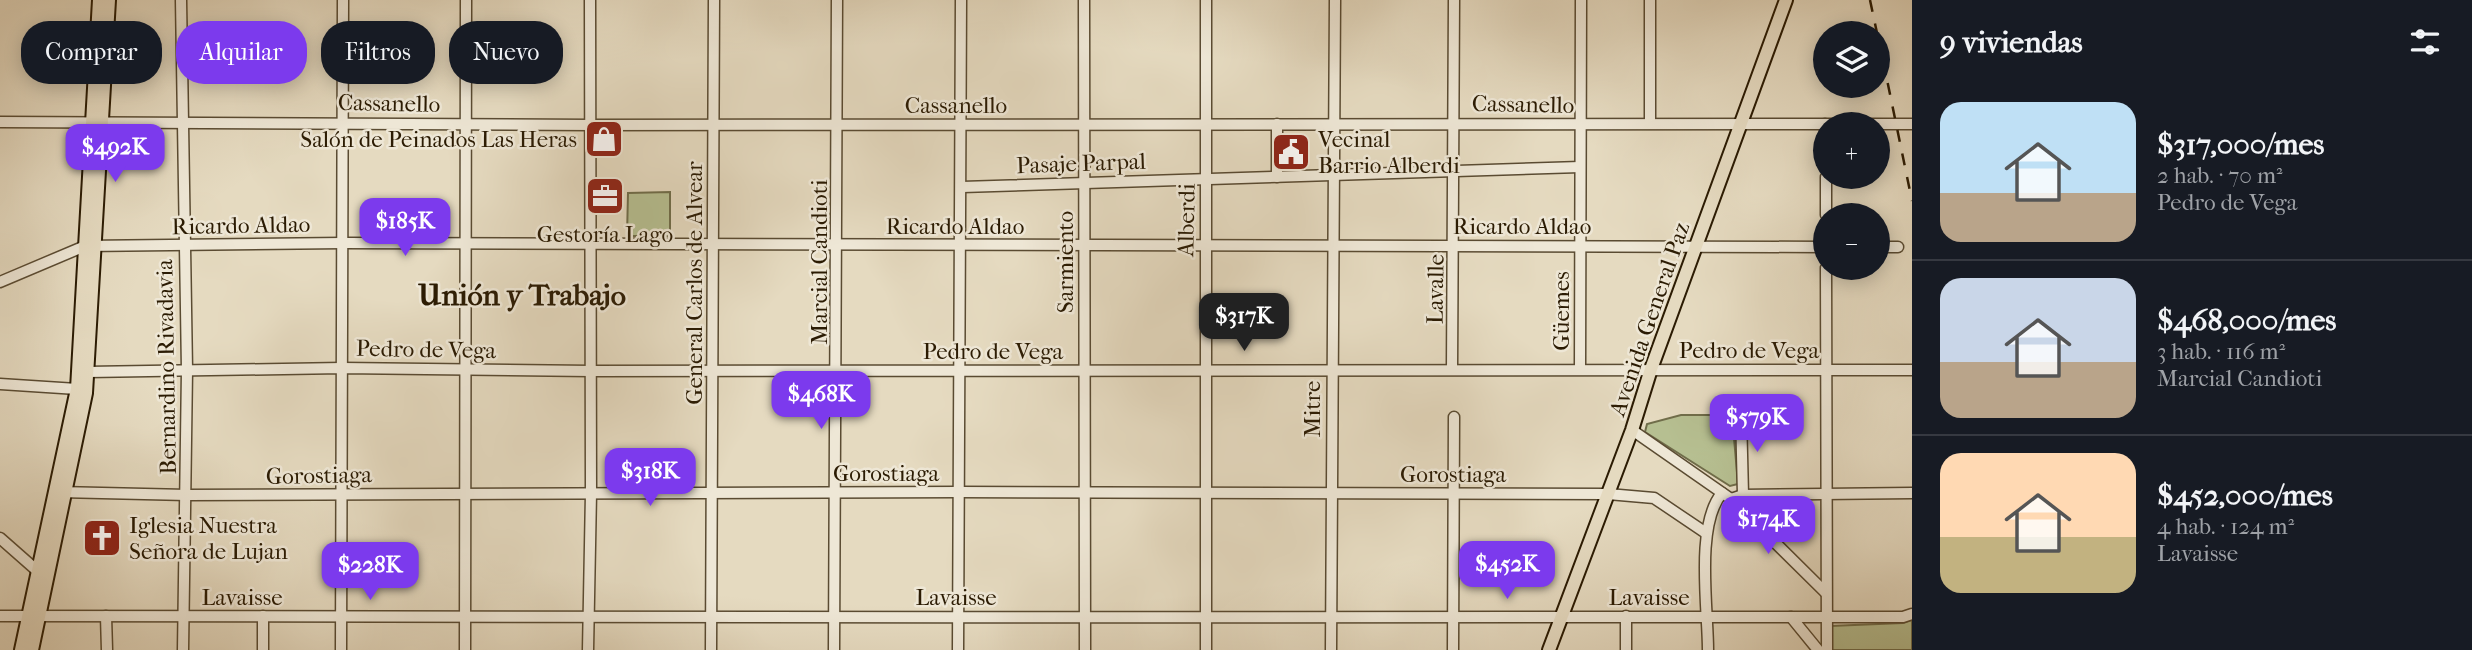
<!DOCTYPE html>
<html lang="es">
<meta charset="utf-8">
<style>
:root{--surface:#171b24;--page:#20242c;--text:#f1f3f6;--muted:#9ea1a6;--line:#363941;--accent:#7c3aed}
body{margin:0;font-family:"IM FELL French Canon",serif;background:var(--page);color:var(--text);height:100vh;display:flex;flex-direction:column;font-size:26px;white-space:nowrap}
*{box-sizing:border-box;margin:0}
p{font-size:23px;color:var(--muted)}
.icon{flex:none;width:38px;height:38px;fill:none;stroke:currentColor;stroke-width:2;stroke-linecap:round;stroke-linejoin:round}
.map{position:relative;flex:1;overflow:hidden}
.side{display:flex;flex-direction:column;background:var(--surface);width:560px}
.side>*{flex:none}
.hud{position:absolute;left:21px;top:21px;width:665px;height:63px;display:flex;gap:14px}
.buttons{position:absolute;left:1813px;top:21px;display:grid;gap:14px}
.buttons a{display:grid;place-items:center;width:77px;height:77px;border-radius:50%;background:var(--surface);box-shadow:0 4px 18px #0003;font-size:35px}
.price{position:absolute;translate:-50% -60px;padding:0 16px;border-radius:14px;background:var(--accent);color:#fff;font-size:23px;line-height:46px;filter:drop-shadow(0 2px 4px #0008)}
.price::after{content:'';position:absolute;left:50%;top:42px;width:21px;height:16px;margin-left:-10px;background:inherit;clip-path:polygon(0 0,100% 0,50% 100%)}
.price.on{background:#222;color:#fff}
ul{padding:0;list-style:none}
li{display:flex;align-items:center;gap:21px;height:175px;padding:0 28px}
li+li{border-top:2px solid var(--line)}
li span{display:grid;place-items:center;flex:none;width:196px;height:140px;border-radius:21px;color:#555}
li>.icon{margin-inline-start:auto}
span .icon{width:84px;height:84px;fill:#fffc;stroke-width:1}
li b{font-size:30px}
h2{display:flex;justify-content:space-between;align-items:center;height:84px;padding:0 28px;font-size:30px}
.pill{padding:0 24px;border-radius:28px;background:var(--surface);box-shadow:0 4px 18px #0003;font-size:24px;line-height:63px}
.pill.on{background:var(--accent);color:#fff}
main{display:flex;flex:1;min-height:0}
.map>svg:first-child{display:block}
.green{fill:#b6bf91;stroke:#706d4a;stroke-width:2}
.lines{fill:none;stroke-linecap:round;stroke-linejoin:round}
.minor-casing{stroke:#5a4b32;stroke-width:13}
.major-casing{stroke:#2b1b03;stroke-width:16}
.minor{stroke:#eee7d6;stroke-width:10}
.major{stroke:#e5dac0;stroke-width:12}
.rail{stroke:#2b1b03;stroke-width:2.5;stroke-dasharray:12 12;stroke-linecap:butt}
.labels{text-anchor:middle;stroke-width:5;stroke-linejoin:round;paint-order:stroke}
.street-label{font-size:23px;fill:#2b1b03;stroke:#eee7d6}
.poi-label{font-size:23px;fill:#2b1b03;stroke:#eee7d6;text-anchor:start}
.district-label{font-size:30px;font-weight:bold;fill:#2b1b03;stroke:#eee7d6}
</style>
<main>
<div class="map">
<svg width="1912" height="650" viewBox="0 0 1912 650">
<rect width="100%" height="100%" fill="#e5dac0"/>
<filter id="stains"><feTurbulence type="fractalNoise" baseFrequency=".00286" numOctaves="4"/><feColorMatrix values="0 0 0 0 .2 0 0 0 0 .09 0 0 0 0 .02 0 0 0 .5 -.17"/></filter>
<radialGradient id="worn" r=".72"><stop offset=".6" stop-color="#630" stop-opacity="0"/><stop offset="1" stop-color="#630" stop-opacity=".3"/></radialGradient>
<!-- green -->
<g class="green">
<path d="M670 192V236H627L628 193Z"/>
<path d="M1681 415H1732L1738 484 1730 486 1645 432 1647 424Z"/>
<path d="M1912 620V650H1831L1830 626 1903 623Z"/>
</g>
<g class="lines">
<defs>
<g id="minor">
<path d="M181 0 187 370 183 650"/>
<path d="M1084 0 1085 650"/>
<path d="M0 122 592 125 1912 124"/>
<path d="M1650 123V0"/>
<path d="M1825 124V153"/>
<path d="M1277 177V124"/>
<path d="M1826 177V215"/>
<path d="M962 187 1580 167"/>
<path d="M1878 247H1898"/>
<path d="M1826 268 1827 650"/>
<path d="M0 282 85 246 343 243 1825 247"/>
<path d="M1452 369 1454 0"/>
<path d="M1580 369 1581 0"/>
<path d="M0 384 77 389 88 372 342 368 591 371 1912 370"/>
<path d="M1741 414 1743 495"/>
<path d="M1632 430 1731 499 1826 593"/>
<path d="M59 492 187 495 959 492 1608 494 1654 498 1706 533"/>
<path d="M1731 499 1743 495 1912 493"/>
<path d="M0 538 42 575"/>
<path d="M0 616C634 620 1269 615 1903 617L1912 614"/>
<path d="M106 616 107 650"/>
<path d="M1791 617 1818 650"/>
<path d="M263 650V616"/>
<path d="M341 650 343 0"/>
<path d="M465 650 466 0"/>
<path d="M588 650 591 493 590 0"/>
<path d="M711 650 714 0"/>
<path d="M834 650 837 0"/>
<path d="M958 650 961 0"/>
<path d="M1206 650V0"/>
<path d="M1331 650 1335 0"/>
<path d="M1453 650 1454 417"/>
<path d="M1626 650V616"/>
<path d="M1708 650C1708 608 1695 525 1722 493"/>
</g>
<g id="major">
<path d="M21 650 77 389 99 0"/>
<path d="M32 650 86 393 109 0"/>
<path d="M1549 650 1632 430 1651 369 1786 0"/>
</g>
</defs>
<!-- minor casing -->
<use href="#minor" class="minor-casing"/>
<!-- major casing -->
<use href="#major" class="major-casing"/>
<!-- minor -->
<use href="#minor" class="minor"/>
<!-- major -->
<use href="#major" class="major"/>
<!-- rail -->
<g class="rail">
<path d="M1870 0 1877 33"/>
<path d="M1878 36 1912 201"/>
</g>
</g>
<!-- icons -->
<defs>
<symbol id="shop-square" viewBox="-11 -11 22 22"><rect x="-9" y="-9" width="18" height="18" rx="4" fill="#8f2418" stroke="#eee7d6"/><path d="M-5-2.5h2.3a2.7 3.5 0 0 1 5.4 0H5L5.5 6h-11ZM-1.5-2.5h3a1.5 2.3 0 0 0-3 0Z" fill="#fff"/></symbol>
<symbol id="civic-square" viewBox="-11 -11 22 22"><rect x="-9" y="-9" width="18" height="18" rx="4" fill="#8f2418" stroke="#eee7d6"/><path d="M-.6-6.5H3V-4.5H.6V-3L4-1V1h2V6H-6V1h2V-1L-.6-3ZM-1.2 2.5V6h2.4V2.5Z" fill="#fff"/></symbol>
<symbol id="office-square" viewBox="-11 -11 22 22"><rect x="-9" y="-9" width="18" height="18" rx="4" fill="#8f2418" stroke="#eee7d6"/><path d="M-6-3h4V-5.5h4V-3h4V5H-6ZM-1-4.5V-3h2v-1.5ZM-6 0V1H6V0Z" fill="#fff"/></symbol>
<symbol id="church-square" viewBox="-11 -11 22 22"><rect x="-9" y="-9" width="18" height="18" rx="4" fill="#8f2418" stroke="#eee7d6"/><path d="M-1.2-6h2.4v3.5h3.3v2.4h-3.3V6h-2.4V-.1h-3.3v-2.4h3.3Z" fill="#fff"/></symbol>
</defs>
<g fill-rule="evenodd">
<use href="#shop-square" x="582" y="117" width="44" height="44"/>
<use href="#civic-square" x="1269" y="130" width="44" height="44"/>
<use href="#office-square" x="583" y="174" width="44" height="44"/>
<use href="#church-square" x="80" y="516" width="44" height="44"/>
</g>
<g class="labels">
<!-- street labels -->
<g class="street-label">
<text transform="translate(389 103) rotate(1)" y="8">Cassanello</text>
<text transform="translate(1523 104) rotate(1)" y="8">Cassanello</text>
<text x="956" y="113">Cassanello</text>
<text transform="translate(1081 163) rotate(-2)" y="8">Pasaje Parpal</text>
<text transform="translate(1186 220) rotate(-89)" y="8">Alberdi</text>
<text transform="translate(241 225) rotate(-1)" y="8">Ricardo Aldao</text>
<text x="955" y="234">Ricardo Aldao</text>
<text x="1522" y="234">Ricardo Aldao</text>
<text transform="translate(819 262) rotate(-90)" y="8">Marcial Candioti</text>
<text transform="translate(1065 262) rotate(-90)" y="8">Sarmiento</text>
<text transform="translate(694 283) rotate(-90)" y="8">General Carlos de Alvear</text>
<text transform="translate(1435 289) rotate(-89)" y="8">Lavalle</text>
<text transform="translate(1561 311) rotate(-90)" y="8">Güemes</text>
<text transform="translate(1649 319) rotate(-71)" y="8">Avenida General Paz</text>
<text transform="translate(426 349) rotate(1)" y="8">Pedro de Vega</text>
<text x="1749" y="358">Pedro de Vega</text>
<text x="993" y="359">Pedro de Vega</text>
<text transform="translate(166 367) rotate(-91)" y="8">Bernardino Rivadavia</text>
<text transform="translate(1312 409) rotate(-90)" y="8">Mitre</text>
<text x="886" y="481">Gorostiaga</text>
<text x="1453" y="482">Gorostiaga</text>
<text transform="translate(319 475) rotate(-1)" y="8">Gorostiaga</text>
<text x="242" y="605">Lavaisse</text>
<text x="956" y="605">Lavaisse</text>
<text x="1649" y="605">Lavaisse</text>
</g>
<!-- poi labels -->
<g class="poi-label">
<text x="577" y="147" text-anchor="end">Salón de Peinados Las Heras</text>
<text x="1318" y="147">Vecinal<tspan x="1318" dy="26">Barrio Alberdi</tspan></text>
<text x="605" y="242" text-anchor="middle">Gestoría Lago</text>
<text x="129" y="533">Iglesia Nuestra<tspan x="129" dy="26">Señora de Lujan</tspan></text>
</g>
<!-- district labels -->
<g class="district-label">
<text x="522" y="305">Unión y Trabajo</text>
</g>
</g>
<rect width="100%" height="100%" filter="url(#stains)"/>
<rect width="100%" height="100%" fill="url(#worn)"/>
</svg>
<div class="buttons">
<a><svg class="icon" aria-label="layers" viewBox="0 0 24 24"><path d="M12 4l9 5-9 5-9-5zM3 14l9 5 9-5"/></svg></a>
<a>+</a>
<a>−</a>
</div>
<b class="price" style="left:115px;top:184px">$492K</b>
<b class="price" style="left:405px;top:258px">$185K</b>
<b class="price on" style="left:1244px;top:353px">$317K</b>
<b class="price" style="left:821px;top:431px">$468K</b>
<b class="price" style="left:1757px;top:454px">$579K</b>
<b class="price" style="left:650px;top:508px">$318K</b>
<b class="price" style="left:1768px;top:556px">$174K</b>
<b class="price" style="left:1507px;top:601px">$452K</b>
<b class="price" style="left:370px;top:602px">$228K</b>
<div class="hud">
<a class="pill">Comprar</a>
<a class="pill on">Alquilar</a>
<a class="pill">Filtros</a>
<a class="pill">Nuevo</a>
</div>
</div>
<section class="side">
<h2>9 viviendas<svg class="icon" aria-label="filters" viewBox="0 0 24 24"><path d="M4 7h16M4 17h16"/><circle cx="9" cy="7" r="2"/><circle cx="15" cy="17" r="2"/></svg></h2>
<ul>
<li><span style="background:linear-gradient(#bfe0f5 65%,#b9a48a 0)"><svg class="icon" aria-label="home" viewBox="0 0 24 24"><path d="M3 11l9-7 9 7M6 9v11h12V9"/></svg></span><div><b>$317,000/mes</b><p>2 hab. · 70 m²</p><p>Pedro de Vega</p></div></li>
<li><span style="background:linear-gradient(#c9d6e8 60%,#b9a48a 0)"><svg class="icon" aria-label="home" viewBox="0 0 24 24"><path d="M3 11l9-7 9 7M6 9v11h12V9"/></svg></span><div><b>$468,000/mes</b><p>3 hab. · 116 m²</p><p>Marcial Candioti</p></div></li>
<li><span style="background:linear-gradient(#ffd9b3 60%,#c2b280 0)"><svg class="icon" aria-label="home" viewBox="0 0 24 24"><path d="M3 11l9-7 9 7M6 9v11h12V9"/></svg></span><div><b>$452,000/mes</b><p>4 hab. · 124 m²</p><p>Lavaisse</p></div></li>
</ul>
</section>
</main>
